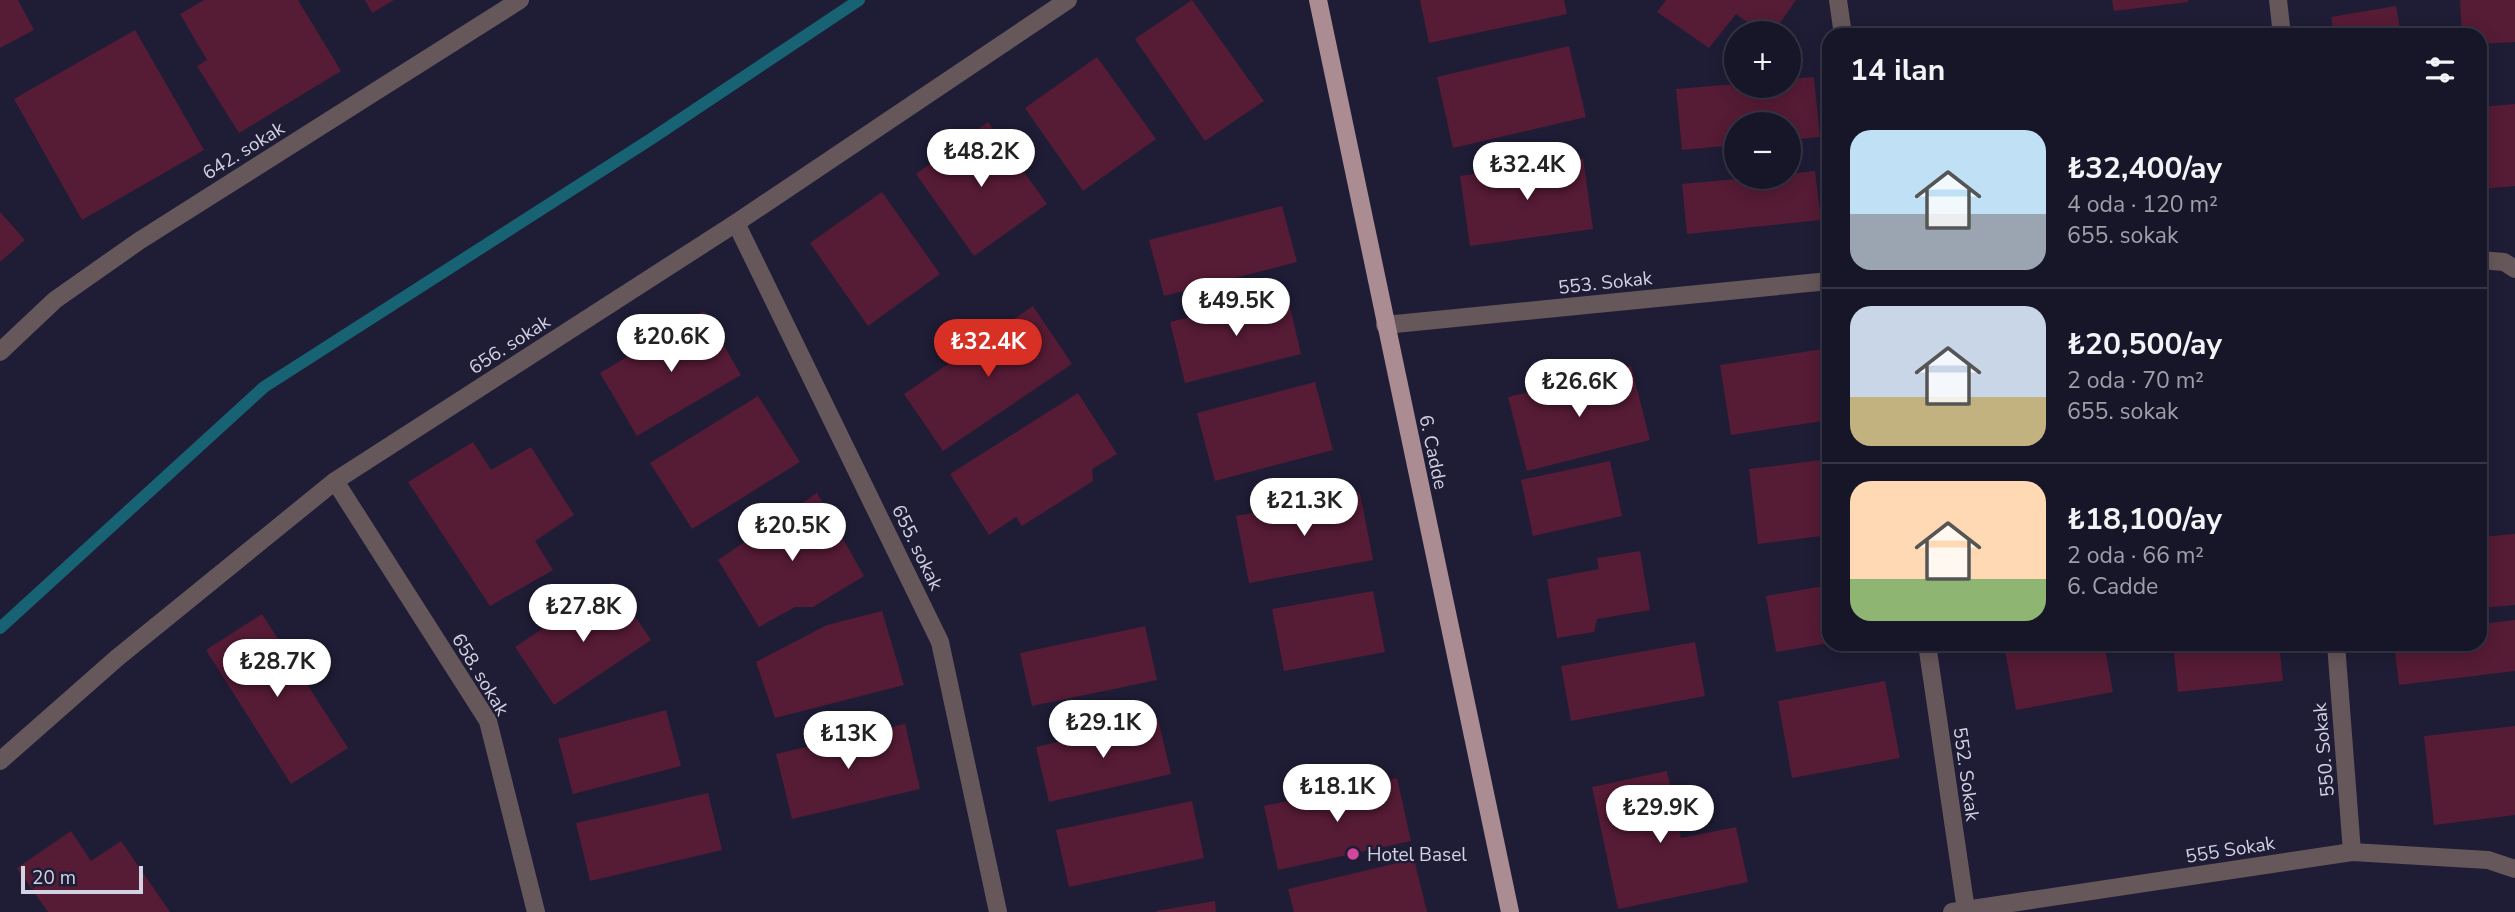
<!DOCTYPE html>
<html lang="tr">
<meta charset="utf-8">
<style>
:root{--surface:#171628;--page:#201f30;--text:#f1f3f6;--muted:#9e9fa8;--line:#363545;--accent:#d93025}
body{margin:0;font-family:"Nunito Sans",sans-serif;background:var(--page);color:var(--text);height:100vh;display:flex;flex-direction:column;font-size:26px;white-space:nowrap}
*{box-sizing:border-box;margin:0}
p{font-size:23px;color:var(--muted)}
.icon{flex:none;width:38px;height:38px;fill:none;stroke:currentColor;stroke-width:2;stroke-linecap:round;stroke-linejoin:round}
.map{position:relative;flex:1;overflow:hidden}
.details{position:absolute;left:1822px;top:28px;width:665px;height:623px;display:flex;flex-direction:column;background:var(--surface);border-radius:21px;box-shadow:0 4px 18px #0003,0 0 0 2px var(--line)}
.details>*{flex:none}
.tools{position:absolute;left:1724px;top:21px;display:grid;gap:14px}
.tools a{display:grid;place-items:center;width:77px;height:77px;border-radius:50%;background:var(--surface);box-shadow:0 4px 18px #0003,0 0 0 2px var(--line);font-size:35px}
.scale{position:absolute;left:21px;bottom:18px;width:122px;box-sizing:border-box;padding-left:7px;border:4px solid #d2d2e3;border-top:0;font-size:19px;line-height:24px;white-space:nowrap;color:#d2d2e3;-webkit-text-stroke:5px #1f1d36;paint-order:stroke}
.price{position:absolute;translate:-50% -60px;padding:0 16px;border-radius:24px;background:#fff;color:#222;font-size:23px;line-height:46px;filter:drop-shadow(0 2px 4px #0008)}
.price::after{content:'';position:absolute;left:50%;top:42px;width:21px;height:16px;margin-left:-10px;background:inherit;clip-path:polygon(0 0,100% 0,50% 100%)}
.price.active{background:var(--accent);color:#fff}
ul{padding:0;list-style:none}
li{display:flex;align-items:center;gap:21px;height:175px;padding:0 28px}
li+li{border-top:2px solid var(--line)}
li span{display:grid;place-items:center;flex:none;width:196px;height:140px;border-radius:21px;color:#555}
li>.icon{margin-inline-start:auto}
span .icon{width:84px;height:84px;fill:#fffc;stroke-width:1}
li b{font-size:30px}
h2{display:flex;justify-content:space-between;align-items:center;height:84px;padding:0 28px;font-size:30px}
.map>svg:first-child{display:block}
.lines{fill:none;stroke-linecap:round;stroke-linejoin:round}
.stream{stroke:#176373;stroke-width:12}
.building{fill:#561b35}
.minor{stroke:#66575a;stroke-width:18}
.major{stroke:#ac8c93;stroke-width:18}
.hotel-dot{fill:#d1479c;stroke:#1f1d36;stroke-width:2.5}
.labels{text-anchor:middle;stroke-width:5;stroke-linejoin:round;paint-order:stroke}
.street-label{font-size:19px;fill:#d2d2e3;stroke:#1f1d36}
.poi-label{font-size:19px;fill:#d2d2e3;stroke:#1f1d36;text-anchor:start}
</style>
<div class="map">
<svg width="2515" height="912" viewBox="0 0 2515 912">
<rect width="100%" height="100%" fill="#1f1d36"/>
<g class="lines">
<!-- stream -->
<path class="stream" d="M0 628 264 387 651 139 859 0"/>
</g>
<!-- building -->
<g class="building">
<path d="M0 0H18L34 30 0 48Z"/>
<path d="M204 0H298L341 71 239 133 197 66 207 60 180 14Z"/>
<path d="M365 0H394L372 13Z"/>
<path d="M1192 0 1264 101 1205 141 1135 39Z"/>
<path d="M1420 0H1564L1567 14 1429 43Z"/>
<path d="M1666 0H1796L1773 33H1762L1736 14 1709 48 1657 12Z"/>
<path d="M2112 0H2188V2L2114 11Z"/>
<path d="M2460 0H2515V42L2480 44V35H2462Z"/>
<path d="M2396 6 2401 35H2334L2331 17Z"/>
<path d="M135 30 204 150 82 220 14 99Z"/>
<path d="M1569 46 1586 117 1453 148 1437 77Z"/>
<path d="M1097 57 1156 139 1083 191 1025 108Z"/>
<path d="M1814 77 1820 137 1788 140V124H1736V145L1682 150 1676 89 1736 84V86H1788V79Z"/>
<path d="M2515 104V186L2480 189V107Z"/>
<path d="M988 122 1047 204 974 256 916 174Z"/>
<path d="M1583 158 1593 229 1470 246 1460 176Z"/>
<path d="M1815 171 1821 220 1687 234 1682 184 1758 177H1788V174Z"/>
<path d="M882 192 940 274 868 326 810 243Z"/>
<path d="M1282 206 1297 262 1164 296 1149 240Z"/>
<path d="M0 212 25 240 0 262Z"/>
<path d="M1287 294 1301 354 1185 383 1170 322Z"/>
<path d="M1033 306 1072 364 943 451 904 394Z"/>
<path d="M704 311 741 375 637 436 600 373Z"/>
<path d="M1829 348V420L1731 435 1720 365Z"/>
<path d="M1631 366 1650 440 1527 471 1508 397Z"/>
<path d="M1315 382 1333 450 1215 481 1197 413Z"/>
<path d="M1078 393 1117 454 1092 469 1093 481 1022 526 1016 517 989 535 950 474Z"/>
<path d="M758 396 800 462 692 529 650 463Z"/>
<path d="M473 442 491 470 531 447 574 515 535 541 553 570 490 606 408 482Z"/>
<path d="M1829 459V535L1758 544 1749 469Z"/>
<path d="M1610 461 1622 516 1533 536 1521 480Z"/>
<path d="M817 493 864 576 813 607H795L759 627 718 560Z"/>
<path d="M1360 493 1373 560 1249 583 1236 516Z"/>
<path d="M2515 534V605L2480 608V537Z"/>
<path d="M1640 551 1650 610 1597 619 1594 632 1557 638 1547 579 1599 569 1597 558Z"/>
<path d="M612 582 651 640 554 705 515 647Z"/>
<path d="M1829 585V643L1776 652 1766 596Z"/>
<path d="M1373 591 1385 652 1284 671 1272 609Z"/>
<path d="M882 611 904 685 775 718 756 662 827 625Z"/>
<path d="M262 614 348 748 291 784 206 650Z"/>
<path d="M2515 620V671L2399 685 2394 644H2480V624Z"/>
<path d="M1145 626 1157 680 1032 706 1020 653Z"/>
<path d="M1695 642 1705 696 1571 721 1561 666Z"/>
<path d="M2009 644H2104L2113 692 2016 710 2004 645Z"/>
<path d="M2173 644H2279L2283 681 2178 692Z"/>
<path d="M1885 681 1900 758 1792 778 1778 701Z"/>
<path d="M666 710 681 766 573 794 558 739Z"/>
<path d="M1158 719 1171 774 1049 802 1036 747Z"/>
<path d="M905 724 920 789 792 819 776 754Z"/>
<path d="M2515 726V815L2434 825 2424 736Z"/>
<path d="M1667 771 1681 838 1736 827 1748 882 1618 909 1592 787Z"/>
<path d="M1397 778 1411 841 1278 870 1264 806Z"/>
<path d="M708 793 722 850 590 881 576 823Z"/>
<path d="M1192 801 1204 858 1069 887 1056 830Z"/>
<path d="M71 831 91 861 121 841 170 912H48L17 868Z"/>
<path d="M1414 859 1427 912H1294L1288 889Z"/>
<path d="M1215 901 1216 912H1157L1156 911Z"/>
</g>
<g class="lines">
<!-- minor -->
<g class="minor">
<path d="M1838 0 1843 35"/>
<path d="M2278 0 2282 35"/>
<path d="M736 223 940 642 998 912"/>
<path d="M2480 260 2504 262 2515 269"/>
<path d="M1385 325 1829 281"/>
<path d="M0 352 55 300 139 241 520 0"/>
<path d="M335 481 488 721 536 912"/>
<path d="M1927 644 1966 910"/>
<path d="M2336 644 2352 852"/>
<path d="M0 761 117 658 335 481 736 223 1068 0"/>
<path d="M1952 912 2352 852 2488 860 2515 869"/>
</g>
<!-- major -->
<path class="major" d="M1318 0 1510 912"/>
</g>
<!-- markers -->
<circle class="hotel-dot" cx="1353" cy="854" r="7"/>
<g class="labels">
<!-- street labels -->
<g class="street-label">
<text transform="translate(243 150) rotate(-32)" y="7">642. sokak</text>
<text transform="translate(1605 282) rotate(-6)" y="7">553. Sokak</text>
<text transform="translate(509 344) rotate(-33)" y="7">656. sokak</text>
<text transform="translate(1434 452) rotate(78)" y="7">6. Cadde</text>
<text transform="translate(918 547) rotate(64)" y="7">655. sokak</text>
<text transform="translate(481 674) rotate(59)" y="7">658. sokak</text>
<text transform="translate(2323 750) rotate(-95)" y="7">550. Sokak</text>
<text transform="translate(1967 774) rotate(82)" y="7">552. Sokak</text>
<text transform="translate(2230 849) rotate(-9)" y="7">555 Sokak</text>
</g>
<!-- poi labels -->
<g class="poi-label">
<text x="1367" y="861">Hotel Basel</text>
</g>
</g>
</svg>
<div class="tools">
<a>+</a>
<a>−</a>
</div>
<div class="scale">20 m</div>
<b class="price" style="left:981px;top:189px">₺48.2K</b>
<b class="price" style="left:1527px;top:202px">₺32.4K</b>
<b class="price" style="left:1236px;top:338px">₺49.5K</b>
<b class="price" style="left:671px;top:374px">₺20.6K</b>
<b class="price active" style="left:988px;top:379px">₺32.4K</b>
<b class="price" style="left:1579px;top:419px">₺26.6K</b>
<b class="price" style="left:1304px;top:538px">₺21.3K</b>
<b class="price" style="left:792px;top:563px">₺20.5K</b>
<b class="price" style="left:583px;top:644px">₺27.8K</b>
<b class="price" style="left:277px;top:699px">₺28.7K</b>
<b class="price" style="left:1103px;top:760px">₺29.1K</b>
<b class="price" style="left:848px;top:771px">₺13K</b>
<b class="price" style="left:1337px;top:824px">₺18.1K</b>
<b class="price" style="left:1660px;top:845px">₺29.9K</b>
<section class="details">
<h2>14 ilan<svg class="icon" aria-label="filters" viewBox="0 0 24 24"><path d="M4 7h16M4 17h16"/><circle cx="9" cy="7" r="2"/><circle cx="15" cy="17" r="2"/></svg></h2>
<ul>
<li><span style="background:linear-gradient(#bfe0f5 60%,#9aa5b1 0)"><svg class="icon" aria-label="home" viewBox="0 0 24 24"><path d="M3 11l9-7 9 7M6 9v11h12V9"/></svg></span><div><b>₺32,400/ay</b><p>4 oda · 120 m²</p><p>655. sokak</p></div></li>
<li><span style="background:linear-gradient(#c9d6e8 65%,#c2b280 0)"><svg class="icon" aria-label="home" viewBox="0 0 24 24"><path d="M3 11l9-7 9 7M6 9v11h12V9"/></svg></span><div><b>₺20,500/ay</b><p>2 oda · 70 m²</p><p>655. sokak</p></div></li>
<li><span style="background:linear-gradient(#ffd9b3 70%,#8fb573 0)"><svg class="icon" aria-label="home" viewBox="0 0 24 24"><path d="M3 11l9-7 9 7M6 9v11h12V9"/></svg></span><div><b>₺18,100/ay</b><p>2 oda · 66 m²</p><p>6. Cadde</p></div></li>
</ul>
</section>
</div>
